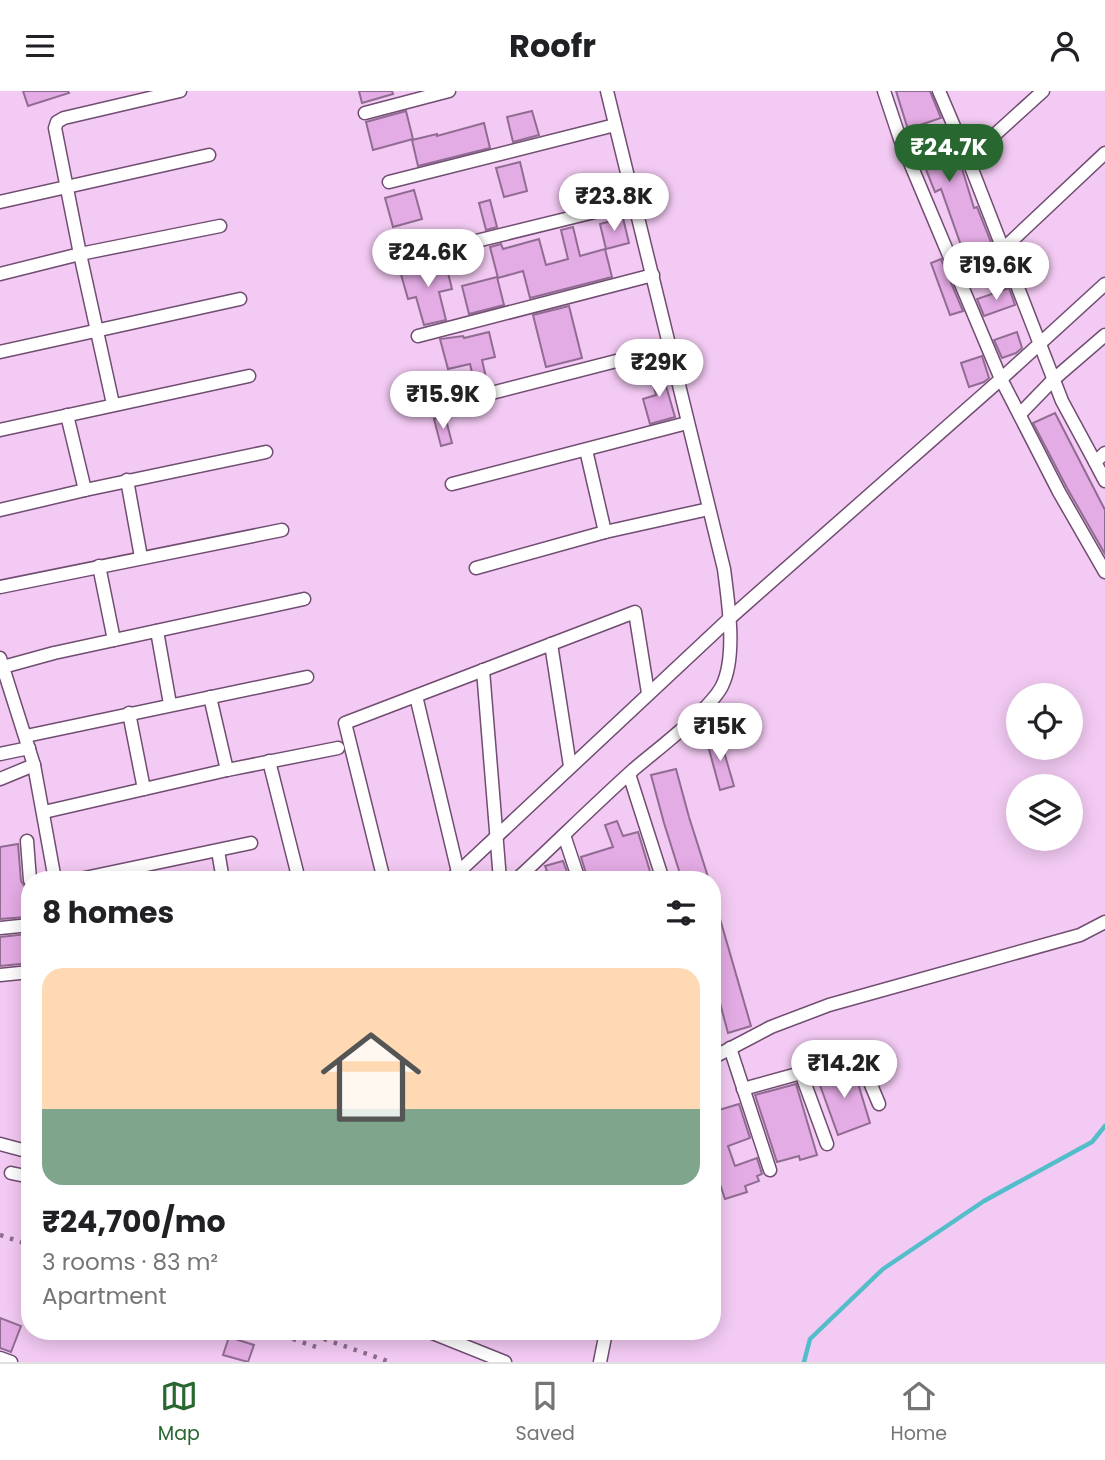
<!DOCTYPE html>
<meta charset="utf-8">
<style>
:root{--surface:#fff;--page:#f2f2f2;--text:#202124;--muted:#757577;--line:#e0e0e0;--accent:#286730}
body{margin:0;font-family:Poppins,sans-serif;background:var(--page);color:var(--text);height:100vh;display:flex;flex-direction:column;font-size:26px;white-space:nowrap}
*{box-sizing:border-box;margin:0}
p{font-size:23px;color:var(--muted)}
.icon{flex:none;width:38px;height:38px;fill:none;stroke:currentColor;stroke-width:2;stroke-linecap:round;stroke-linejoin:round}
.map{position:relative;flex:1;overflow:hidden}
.drawer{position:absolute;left:21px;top:780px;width:700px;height:469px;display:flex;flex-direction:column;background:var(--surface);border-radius:28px;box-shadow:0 4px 18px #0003}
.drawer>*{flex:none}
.buttons{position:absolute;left:1006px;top:592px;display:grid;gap:14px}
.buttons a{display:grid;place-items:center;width:77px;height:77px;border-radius:50%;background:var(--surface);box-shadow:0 4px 18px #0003;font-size:35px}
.price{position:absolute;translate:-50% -60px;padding:0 16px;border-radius:24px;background:#fff;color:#222;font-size:23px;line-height:46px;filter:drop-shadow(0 2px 4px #0008)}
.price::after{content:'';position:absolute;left:50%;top:42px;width:21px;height:16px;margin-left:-10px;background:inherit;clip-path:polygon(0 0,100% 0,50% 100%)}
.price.selected{background:var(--accent);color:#fff}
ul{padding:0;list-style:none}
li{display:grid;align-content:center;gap:14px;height:371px;padding:0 21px}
li span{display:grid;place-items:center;height:217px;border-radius:21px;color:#555}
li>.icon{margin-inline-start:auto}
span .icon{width:126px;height:126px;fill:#fffc;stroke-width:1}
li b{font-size:30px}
h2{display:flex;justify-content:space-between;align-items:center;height:84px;padding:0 21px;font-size:30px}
header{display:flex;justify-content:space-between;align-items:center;height:91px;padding:0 21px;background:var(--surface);font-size:32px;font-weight:700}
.tab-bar{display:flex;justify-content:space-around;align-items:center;height:98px;border-top:2px solid var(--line);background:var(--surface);font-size:19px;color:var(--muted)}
.tab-bar a{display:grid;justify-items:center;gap:4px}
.tab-bar .selected{color:var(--accent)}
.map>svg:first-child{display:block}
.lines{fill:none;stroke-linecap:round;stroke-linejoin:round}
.stream{stroke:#53beca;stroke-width:4.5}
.building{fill:#e4ace5;stroke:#916c92;stroke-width:2}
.minor-casing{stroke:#704d71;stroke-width:15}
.minor{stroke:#fff;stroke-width:12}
.rail{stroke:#8a6e8a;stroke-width:4.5;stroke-dasharray:3.5 7;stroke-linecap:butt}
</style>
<header><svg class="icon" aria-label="menu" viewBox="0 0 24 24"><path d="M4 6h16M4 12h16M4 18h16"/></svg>Roofr<svg class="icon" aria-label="person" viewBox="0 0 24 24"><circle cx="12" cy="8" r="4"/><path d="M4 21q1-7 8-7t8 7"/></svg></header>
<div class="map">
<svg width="1105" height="1271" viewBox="0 0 1105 1271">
<rect width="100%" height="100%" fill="#f3caf3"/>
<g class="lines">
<!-- stream -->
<path class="stream" d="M804 1271 810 1248 883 1178 984 1110 1092 1051 1105 1035"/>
</g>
<!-- building -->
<g class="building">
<path d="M23 0H68L69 2 28 15Z"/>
<path d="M359 0H392L393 3 362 12Z"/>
<path d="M896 0H930L941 27 920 34 929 64 946 59 951 75 960 71 974 117 977 116 1000 174 967 184 958 162 963 160 941 98 935 101 925 76 922 77 908 46 910 45Z"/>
<path d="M406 20 413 48 373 59 366 31Z"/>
<path d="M532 20 539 44 513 51 507 26Z"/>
<path d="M484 32 490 57 418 75 412 49 437 43V45Z"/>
<path d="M520 71 527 100 504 106 496 77Z"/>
<path d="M414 99 422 128 393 136 385 107Z"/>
<path d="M490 109 497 136 486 139 479 112Z"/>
<path d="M623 127 629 152 606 158 600 133Z"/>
<path d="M573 136 580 165 605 158 612 186 530 207 523 180 498 187 490 156 501 153 503 158 539 148 546 174 568 168 561 139Z"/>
<path d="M941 168 963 220 950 224 931 172Z"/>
<path d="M445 170 452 198 439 201 446 229 424 234 416 206 408 208 400 180Z"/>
<path d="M497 186 504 214 469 223 462 195Z"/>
<path d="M1009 197 1015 214 984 225 977 208Z"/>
<path d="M569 215 582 267 546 276 533 224Z"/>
<path d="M489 241 495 266 482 269 487 291 475 294 470 273 448 278 440 248 463 245 464 247Z"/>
<path d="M1017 241 1022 257 1016 262 1002 267 994 249Z"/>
<path d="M982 265 989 287 984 291 969 296 961 272Z"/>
<path d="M660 274 675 326 650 333 643 308 656 304 649 277Z"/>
<path d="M1055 322 1105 419V463L1067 397 1033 332Z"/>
<path d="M445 325 452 352 441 355 434 328Z"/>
<path d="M719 644 734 695 720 699 706 647Z"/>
<path d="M676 678 689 726 709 789H682L664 732 651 684Z"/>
<path d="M617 730 623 745 638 741 652 787 588 789 581 766 613 756 605 734Z"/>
<path d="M18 753 21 790 25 796 27 821H25L26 826 0 828V756Z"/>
<path d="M563 770 570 789H529L535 784 547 780 545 775Z"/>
<path d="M716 814 751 935 728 942 712 882V815Z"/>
<path d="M27 843 30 872 0 875V846Z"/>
<path d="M853 976 870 1032 838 1044 817 986Z"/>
<path d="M796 993 817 1064 800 1069 799 1065 777 1071 755 1004Z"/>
<path d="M739 1013 750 1047 728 1055 735 1075 757 1067 762 1083 757 1085 759 1090 745 1095 747 1101 725 1108 717 1084 712 1086V1021Z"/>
<path d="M0 1227 21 1235 11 1261 0 1257Z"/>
<path d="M229 1246 254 1254 248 1271 223 1264Z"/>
</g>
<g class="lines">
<defs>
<g id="minor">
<path d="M939 0 968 68 1062 310 1095 371"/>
<path d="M365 22 449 0"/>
<path d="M968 68 1043 0"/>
<path d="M389 91 615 34"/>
<path d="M0 111 209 64"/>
<path d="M1002 159 1105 62"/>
<path d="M407 167 635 111"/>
<path d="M0 183 80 163 220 135"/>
<path d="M1105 193 1001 288 1059 401 1105 481"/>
<path d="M418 245 653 184"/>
<path d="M0 261 240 208"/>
<path d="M113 313 80 163 55 37 57 31 64 27 180 0"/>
<path d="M437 316 671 256"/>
<path d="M1020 323 1054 288 1105 244"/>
<path d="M67 324 85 399 266 361"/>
<path d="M0 339 249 285"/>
<path d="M586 359 605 441"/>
<path d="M1105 362 1095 371 1105 390"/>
<path d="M127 389 141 466"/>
<path d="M452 393 687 332"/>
<path d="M0 419 85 399"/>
<path d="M99 475 114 549"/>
<path d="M476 477 605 441 709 418"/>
<path d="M0 496 282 439"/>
<path d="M157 540 170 613"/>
<path d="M551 553 570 675"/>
<path d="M0 567 34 674 55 789"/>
<path d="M3 576 54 562 304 508"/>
<path d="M483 579 500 789"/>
<path d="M416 605 458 781"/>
<path d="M210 606 227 679 338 657"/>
<path d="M129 622 144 698"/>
<path d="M26 645 307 586"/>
<path d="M0 663 29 657"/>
<path d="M269 670 299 789"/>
<path d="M629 683 663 789"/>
<path d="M0 688 34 674"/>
<path d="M44 721 227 679"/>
<path d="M564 744 579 789"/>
<path d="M27 750 30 789"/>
<path d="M218 760 223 789"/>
<path d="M75 789 251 752"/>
<path d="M384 789 345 632 635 521 648 602"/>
<path d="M450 789 730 527 1001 288 900 48 884 0"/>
<path d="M516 789C555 753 593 715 633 679 655 660 710 619 722 595 737 565 728 510 724 478L607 0"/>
<path d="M0 837 30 834"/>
<path d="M0 884 30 881"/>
<path d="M730 957 770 1079"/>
<path d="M712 967 771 936 829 914 1080 844 1105 831"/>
<path d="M801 982 859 965 879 1013"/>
<path d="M743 998 801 982 827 1053"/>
<path d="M0 1053 30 1061"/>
<path d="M11 1082 30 1086"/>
<path d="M430 1241 505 1271"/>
<path d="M0 1267 11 1271"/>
<path d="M600 1271 606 1241"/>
</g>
</defs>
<!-- minor casing -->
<use href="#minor" class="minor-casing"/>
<!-- minor -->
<use href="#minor" class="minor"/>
<!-- rail -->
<g class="rail">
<path d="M0 1144 30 1154"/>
<path d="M273 1241 316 1256"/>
<path d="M304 1241 390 1271"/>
</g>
</g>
</svg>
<div class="buttons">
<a><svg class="icon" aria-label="locate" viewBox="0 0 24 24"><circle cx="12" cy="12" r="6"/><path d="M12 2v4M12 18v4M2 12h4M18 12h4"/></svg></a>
<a><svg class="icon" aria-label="layers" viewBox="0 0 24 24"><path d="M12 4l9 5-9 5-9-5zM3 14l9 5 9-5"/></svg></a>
</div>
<b class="price selected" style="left:949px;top:93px">₹24.7K</b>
<b class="price" style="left:614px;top:142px">₹23.8K</b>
<b class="price" style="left:428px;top:198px">₹24.6K</b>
<b class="price" style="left:996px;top:211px">₹19.6K</b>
<b class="price" style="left:659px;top:308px">₹29K</b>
<b class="price" style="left:443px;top:340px">₹15.9K</b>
<b class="price" style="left:720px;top:672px">₹15K</b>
<b class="price" style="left:844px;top:1009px">₹14.2K</b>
<section class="drawer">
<h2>8 homes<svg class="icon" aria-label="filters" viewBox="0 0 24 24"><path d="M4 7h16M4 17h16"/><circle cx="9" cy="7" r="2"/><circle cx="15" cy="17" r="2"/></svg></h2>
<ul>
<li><span style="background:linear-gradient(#ffd9b3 65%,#7fa58c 0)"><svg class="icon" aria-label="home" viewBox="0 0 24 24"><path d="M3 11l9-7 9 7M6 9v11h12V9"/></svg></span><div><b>₹24,700/mo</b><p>3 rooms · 83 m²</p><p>Apartment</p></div></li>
</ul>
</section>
</div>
<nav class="tab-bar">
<a class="selected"><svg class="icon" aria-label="map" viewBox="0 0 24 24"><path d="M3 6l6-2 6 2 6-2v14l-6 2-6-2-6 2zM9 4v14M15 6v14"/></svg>Map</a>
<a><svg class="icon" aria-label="saved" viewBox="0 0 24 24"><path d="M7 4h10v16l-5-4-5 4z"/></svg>Saved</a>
<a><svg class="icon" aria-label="home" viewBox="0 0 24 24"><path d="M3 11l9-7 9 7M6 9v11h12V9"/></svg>Home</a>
</nav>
